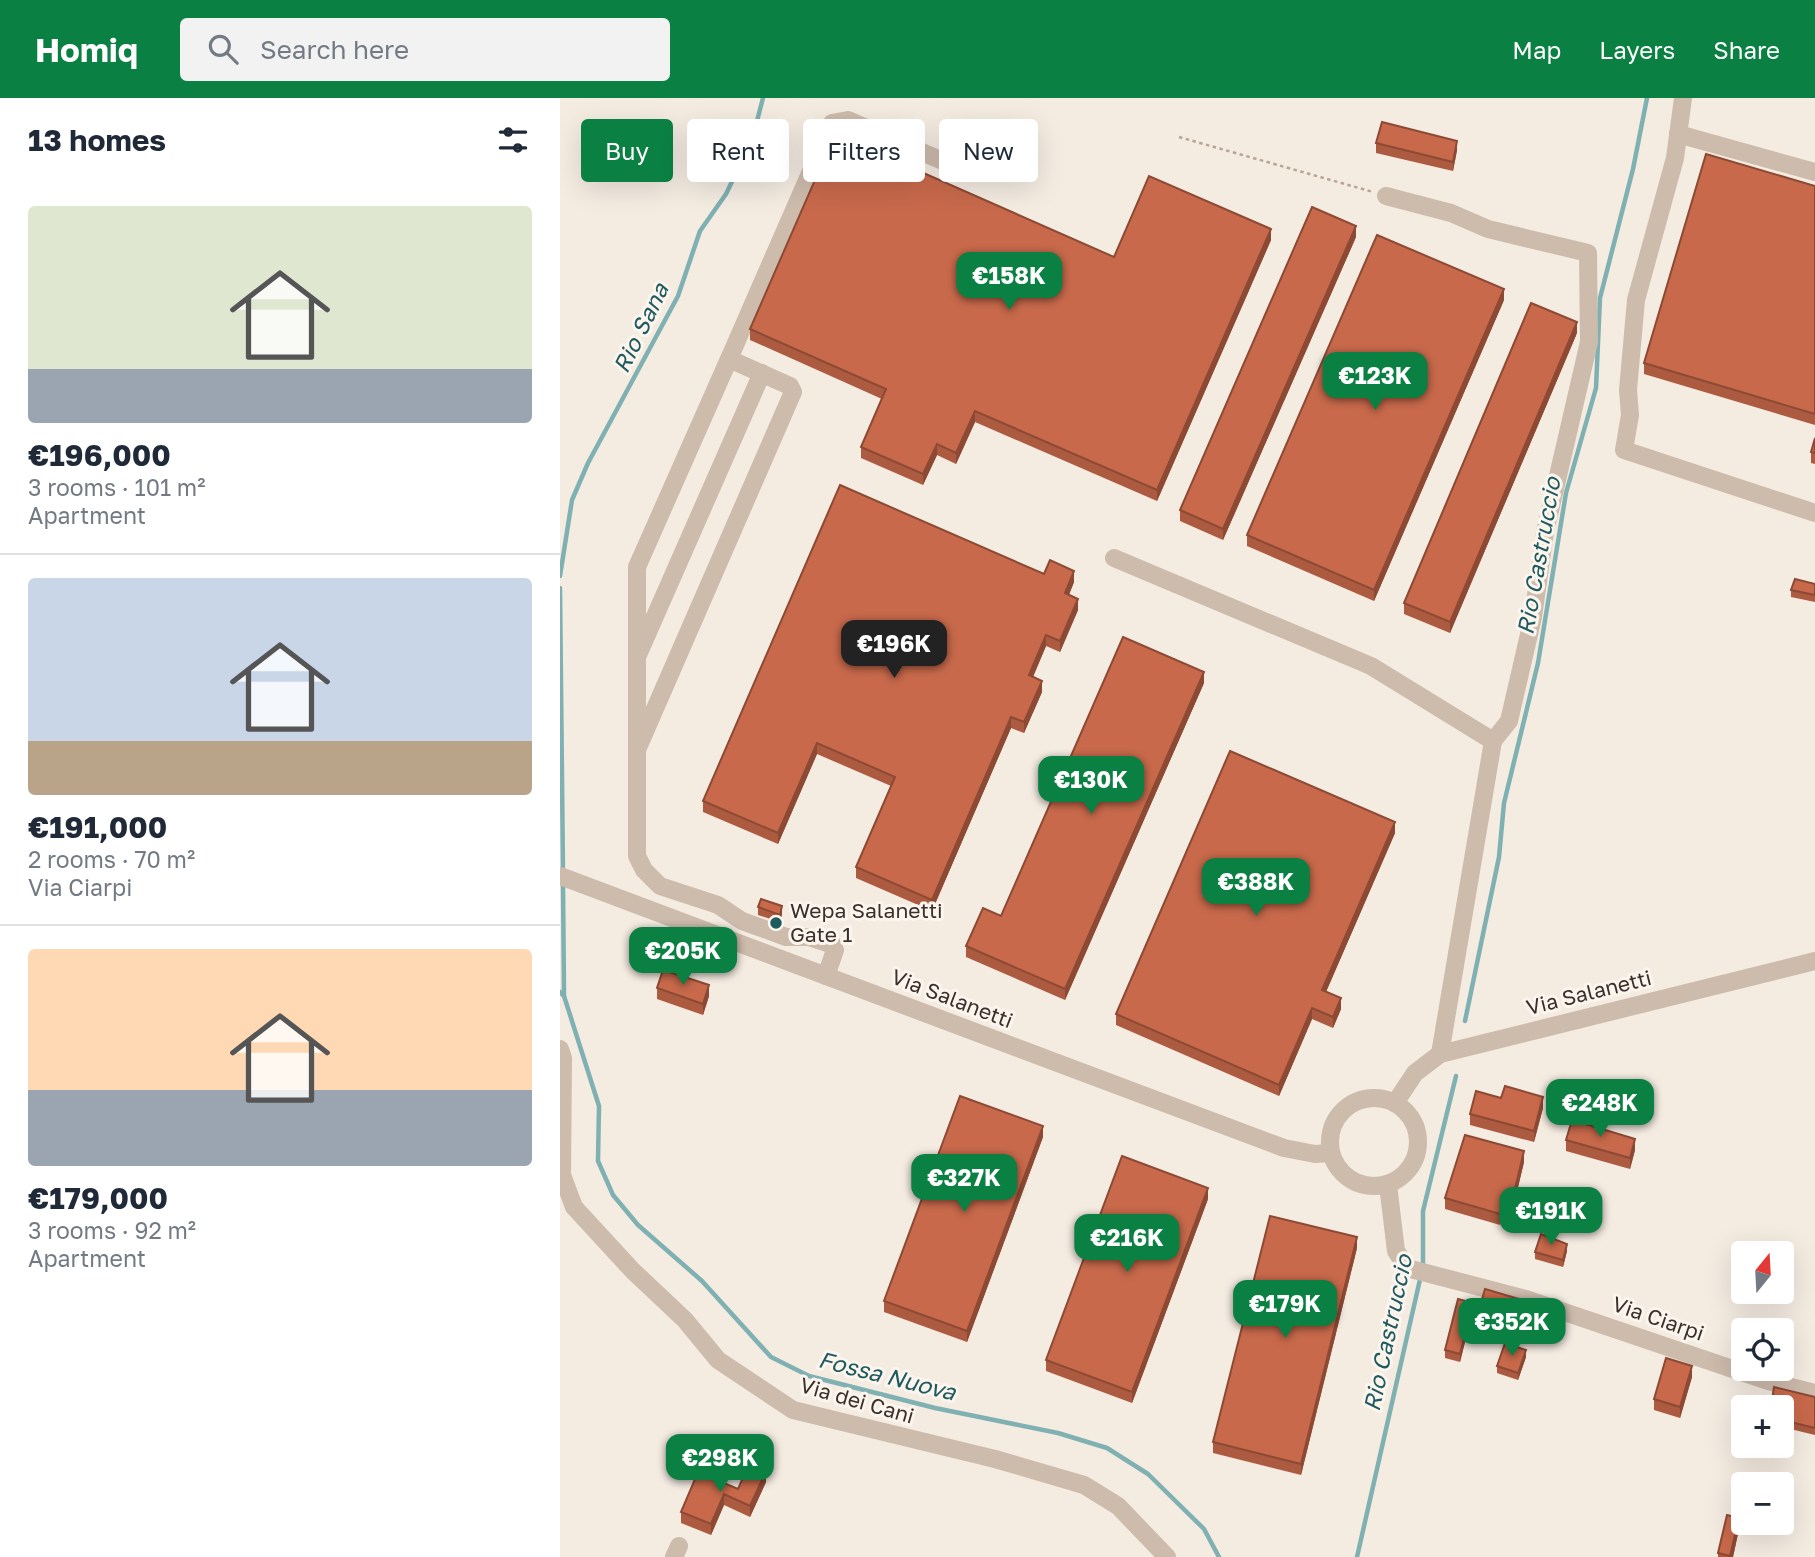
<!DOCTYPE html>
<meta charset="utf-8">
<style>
:root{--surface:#fff;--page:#f2f2f3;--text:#1f2937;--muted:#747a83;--line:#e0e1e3;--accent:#0b8043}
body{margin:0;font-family:"Golos Text",sans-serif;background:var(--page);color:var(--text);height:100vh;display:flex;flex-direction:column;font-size:26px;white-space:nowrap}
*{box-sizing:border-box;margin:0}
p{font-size:23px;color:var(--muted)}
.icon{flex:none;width:38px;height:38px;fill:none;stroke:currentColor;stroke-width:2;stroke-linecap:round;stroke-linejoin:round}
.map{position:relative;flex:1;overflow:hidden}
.panel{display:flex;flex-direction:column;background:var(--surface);width:560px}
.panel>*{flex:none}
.guide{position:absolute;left:21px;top:21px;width:665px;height:63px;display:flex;gap:14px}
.needle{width:46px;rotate:18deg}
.buttons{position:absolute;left:1171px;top:1143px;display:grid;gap:14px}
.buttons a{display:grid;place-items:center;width:63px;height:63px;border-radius:7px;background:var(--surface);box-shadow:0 7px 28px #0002;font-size:35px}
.price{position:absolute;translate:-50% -60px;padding:0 16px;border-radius:14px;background:var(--accent);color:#fff;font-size:23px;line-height:46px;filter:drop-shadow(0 2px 4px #0008)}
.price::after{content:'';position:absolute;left:50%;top:42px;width:21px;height:16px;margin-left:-10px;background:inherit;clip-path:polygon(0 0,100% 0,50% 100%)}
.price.selected{background:#222;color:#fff}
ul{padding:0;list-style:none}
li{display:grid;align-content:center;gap:14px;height:371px;padding:0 28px}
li+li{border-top:2px solid var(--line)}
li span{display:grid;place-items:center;height:217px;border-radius:7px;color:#555}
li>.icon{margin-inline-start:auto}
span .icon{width:126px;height:126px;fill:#fffc;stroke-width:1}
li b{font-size:30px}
h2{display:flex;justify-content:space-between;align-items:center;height:84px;padding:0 28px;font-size:30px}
.pill{padding:0 24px;border-radius:7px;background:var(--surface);box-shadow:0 7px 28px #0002;font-size:24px;line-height:63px}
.pill.selected{background:var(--accent);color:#fff}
header{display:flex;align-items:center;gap:42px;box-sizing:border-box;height:98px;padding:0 35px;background:var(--accent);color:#fff}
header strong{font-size:33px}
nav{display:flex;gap:38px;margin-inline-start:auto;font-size:24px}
.search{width:490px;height:63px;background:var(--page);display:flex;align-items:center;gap:18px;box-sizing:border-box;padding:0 24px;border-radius:7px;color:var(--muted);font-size:26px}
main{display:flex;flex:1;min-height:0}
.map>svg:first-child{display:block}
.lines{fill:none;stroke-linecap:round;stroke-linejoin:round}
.stream{stroke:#7fb0b2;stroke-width:4.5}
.path{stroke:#b9a596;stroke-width:2.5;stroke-dasharray:3.5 3.5;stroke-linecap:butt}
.minor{stroke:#cdbbac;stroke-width:18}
.wall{fill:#ac5a40}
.shaded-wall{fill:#8c4a34}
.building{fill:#c8694b;stroke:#8c4a34;stroke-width:2}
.poi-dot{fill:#1f5a5e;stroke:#fbf5ee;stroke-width:2.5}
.labels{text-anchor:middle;stroke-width:6;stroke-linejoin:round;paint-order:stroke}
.poi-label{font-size:21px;fill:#3b302b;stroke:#fbf5ee;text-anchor:start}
.street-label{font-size:21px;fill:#3b302b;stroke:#fbf5ee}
.water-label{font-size:23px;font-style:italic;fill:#1f5a5e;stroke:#fbf5ee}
</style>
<header>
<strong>Homiq</strong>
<div class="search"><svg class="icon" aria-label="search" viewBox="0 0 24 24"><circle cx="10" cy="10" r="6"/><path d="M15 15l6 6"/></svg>Search here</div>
<nav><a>Map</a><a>Layers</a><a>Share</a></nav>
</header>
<main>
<section class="panel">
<h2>13 homes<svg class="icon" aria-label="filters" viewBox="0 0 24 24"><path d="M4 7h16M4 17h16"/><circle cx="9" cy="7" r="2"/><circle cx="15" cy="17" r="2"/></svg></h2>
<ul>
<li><span style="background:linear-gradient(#dfe7d0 75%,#9aa5b1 0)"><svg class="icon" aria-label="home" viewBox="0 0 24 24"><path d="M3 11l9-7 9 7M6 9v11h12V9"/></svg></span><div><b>€196,000</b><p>3 rooms · 101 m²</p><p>Apartment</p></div></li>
<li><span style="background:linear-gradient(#c9d6e8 75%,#b9a48a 0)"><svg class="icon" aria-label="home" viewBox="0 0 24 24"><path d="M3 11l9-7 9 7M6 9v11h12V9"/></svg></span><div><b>€191,000</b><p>2 rooms · 70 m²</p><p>Via Ciarpi</p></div></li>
<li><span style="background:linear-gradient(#ffd9b3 65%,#9aa5b1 0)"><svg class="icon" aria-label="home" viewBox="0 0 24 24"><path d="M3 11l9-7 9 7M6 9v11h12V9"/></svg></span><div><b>€179,000</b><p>3 rooms · 92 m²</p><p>Apartment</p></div></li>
</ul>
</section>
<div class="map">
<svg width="1255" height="1459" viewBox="0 0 1255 1459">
<rect width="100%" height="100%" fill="#f4ebe1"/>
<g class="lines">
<!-- stream -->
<g class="stream">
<path d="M0 478 12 402 28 365 118 198 140 133 166 96 192 42 203 0"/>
<path d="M0 490 3 773"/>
<path d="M3 785 4 898"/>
<path d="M0 894 4 898 39 1008 38 1063 53 1097 78 1127 142 1183 211 1259 249 1278 375 1310 498 1335 547 1350 588 1376 644 1431 659 1459"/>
<path d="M905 923 939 759 944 705 978 565 1006 395 1036 290 1040 200 1073 71 1087 0"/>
<path d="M863 1169V1113L896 978"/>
<path d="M797 1459 861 1177"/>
</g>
<!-- path -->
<path class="path" d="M619 39 813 94"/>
<!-- minor -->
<g class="minor">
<path d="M1123 0 1115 60 1076 202 1068 292 1070 317 1064 352 1255 415"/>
<path d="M1118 36 1255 74"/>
<path d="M826 98 891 115 928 131 1028 155 1029 244 985 434 973 519 949 623 933 643"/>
<path d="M169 261 272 25 288 22 392 67"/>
<path d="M554 460 811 568 933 643 880 956"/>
<path d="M78 557 202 275"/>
<path d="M77 652V469L169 261 230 288 233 294 77 652V758L84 772 100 788 158 807 182 823 210 833 226 839H249L273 847 275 852 266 878"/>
<path d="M0 778 724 1050 755 1056 770 1055"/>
<path d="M0 951 3 960 2 1077 14 1109 73 1173 125 1222 158 1262 233 1312 435 1361 524 1387 558 1408 607 1459"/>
<circle cx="814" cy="1044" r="44"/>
<path d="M835 1005 855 975 880 956 1255 863"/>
<path d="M828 1087 836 1153 847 1170 966 1201 1208 1283 1255 1295"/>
<path d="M114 1459 119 1448"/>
</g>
</g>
<!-- wall -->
<g class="wall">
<path d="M816 45 897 52 893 73 816 55Z"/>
<path d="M1255 88V327L1084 276V265Z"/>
<path d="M796 139 663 442 620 423V412Z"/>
<path d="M711 142 597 403 415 324 396 366 377 357 363 387 301 360V349L322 301 190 242V231L554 159Z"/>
<path d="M944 202 814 503 687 448V437Z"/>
<path d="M1017 235 890 535 844 516V505Z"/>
<path d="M1255 340V366L1251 365V354Z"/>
<path d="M484 476 514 484 509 497 518 512 500 554 486 548 473 579 482 594 464 635 451 630 372 813 296 780V769L331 688 257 656 218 746 143 714V703Z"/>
<path d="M1255 485V504L1231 499V492L1255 486Z"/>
<path d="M644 585 505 902 406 859V848L441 818Z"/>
<path d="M835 735 766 894 781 911 773 930 752 921 719 998 556 927V916Z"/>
<path d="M198 809 222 816 220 824 198 817Z"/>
<path d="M97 890 149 898 143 917 97 901Z"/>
<path d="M941 1000 983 1010 974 1044 910 1027V1016Z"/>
<path d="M483 1039 407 1244 324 1214V1203Z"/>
<path d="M1006 1042 1075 1052 1070 1071 1006 1053Z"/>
<path d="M964 1064 954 1106 946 1103 940 1127 885 1111V1100Z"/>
<path d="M648 1101 572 1305 486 1273V1262Z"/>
<path d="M797 1150 741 1377 653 1355V1344Z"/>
<path d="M1007 1153 1003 1169 975 1161V1154Z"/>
<path d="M920 1208 980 1218 973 1237 920 1219Z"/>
<path d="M913 1212 900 1264 885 1260V1252Z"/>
<path d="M966 1259 958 1282 937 1275V1268Z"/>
<path d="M1132 1279 1120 1320 1094 1312V1301Z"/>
<path d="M1255 1299V1337L1222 1329V1309Z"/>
<path d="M206 1384 190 1419 164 1407 151 1437 121 1425V1414L178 1391Z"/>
<path d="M1179 1431 1173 1459H1158V1455Z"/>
</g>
<!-- shaded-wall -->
<g class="shaded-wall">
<path d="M897 43V52L893 73V64Z"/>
<path d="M796 128V139L663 442V431Z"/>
<path d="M711 131V142L597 403V392Z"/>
<path d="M944 191V202L814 503V492Z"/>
<path d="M1017 224V235L890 535V524Z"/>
<path d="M415 313V324L396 366V355Z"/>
<path d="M377 346V357L363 387V376Z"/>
<path d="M514 473V484L505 506V495Z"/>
<path d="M518 501V512L500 554V543Z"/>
<path d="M486 537V548L469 588V577Z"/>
<path d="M644 574V585L505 902V891Z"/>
<path d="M482 583V594L464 635V624Z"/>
<path d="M451 619V630L372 813V802Z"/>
<path d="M257 645V656L218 746V735Z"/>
<path d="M835 724V735L762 903V892Z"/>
<path d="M222 808V816L220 824V817Z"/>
<path d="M149 887V898L143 917V906Z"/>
<path d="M781 900V911L773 930V919Z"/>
<path d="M752 910V921L719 998V987Z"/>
<path d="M983 999V1010L974 1044V1033Z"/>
<path d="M483 1028V1039L407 1244V1233Z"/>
<path d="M1075 1041V1052L1070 1071V1060Z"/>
<path d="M964 1053V1064L954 1106V1095Z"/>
<path d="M648 1090V1101L572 1305V1294Z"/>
<path d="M946 1093V1103L940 1127V1116Z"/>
<path d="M797 1139V1150L741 1377V1366Z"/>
<path d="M1007 1146V1153L1003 1169V1162Z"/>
<path d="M913 1205V1212L900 1264V1256Z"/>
<path d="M980 1207V1218L973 1237V1226Z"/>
<path d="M966 1252V1259L958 1282V1275Z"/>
<path d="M1132 1268V1279L1120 1320V1309Z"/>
<path d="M206 1373V1384L190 1419V1408Z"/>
<path d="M1227 1395V1402L1223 1419V1412Z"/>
<path d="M164 1396V1407L151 1437V1426Z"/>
<path d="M1179 1420V1431L1173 1459H1170Z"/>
</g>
<!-- building -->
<g class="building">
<path d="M822 24 897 43 893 64 816 45Z"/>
<path d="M275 36 554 159 589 78 711 131 597 392 415 313 396 355 377 346 363 376 301 349 326 291 190 231Z"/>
<path d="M1146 56 1255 88V316L1084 265Z"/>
<path d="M752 109 796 128 663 431 620 412Z"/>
<path d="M817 137 944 191 814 492 687 437Z"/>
<path d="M971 205 1017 224 890 524 844 505Z"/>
<path d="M1255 340V355L1251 354Z"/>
<path d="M280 387 484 476 490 462 514 473 505 495 518 501 500 543 486 537 469 577 482 583 464 624 451 619 372 802 296 769 335 679 257 645 218 735 143 703Z"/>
<path d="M1235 481 1255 486V485V497L1231 492Z"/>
<path d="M563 539 644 574 505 891 406 848 423 810 441 818Z"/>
<path d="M670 653 835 724 762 892 781 900 773 919 752 910 719 987 556 916Z"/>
<path d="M201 801 222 808 220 817 198 809Z"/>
<path d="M103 872 149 887 143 906 97 890Z"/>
<path d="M945 988 983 999 974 1033 910 1016 916 993 941 1000Z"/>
<path d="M400 998 483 1028 407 1233 324 1203Z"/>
<path d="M1012 1022 1075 1041 1070 1060 1006 1042Z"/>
<path d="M905 1037 964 1053 954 1095 946 1093 940 1116 885 1100Z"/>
<path d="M562 1058 648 1090 572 1294 486 1262Z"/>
<path d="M710 1118 797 1139 741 1366 653 1344Z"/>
<path d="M981 1136 1007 1146 1003 1162 975 1154Z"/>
<path d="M925 1191 980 1207 973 1226 920 1208Z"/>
<path d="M898 1201 913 1205 900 1256 885 1252Z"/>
<path d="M945 1245 966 1252 958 1275 937 1268Z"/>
<path d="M1106 1260 1132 1268 1120 1309 1094 1301Z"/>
<path d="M1214 1289 1255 1299V1330L1222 1322V1309H1211Z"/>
<path d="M189 1366 206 1373 190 1408 164 1396 151 1426 121 1414 138 1374 178 1391Z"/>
<path d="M1189 1376 1219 1384 1218 1386H1186Z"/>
<path d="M1222 1394 1227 1395 1223 1412H1222Z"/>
<path d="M1167 1417 1179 1420 1170 1458 1158 1455Z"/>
</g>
<!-- markers -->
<circle class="poi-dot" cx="216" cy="825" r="7"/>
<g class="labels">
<!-- poi labels -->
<g class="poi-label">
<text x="230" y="820">Wepa Salanetti<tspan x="230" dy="24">Gate 1</tspan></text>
</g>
<!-- street labels -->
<g class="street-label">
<text transform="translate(1029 895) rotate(-14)" y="7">Via Salanetti</text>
<text transform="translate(392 901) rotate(21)" y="7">Via Salanetti</text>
<text transform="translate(1098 1221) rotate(19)" y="7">Via Ciarpi</text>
<text transform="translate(297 1303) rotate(16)" y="7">Via dei Cani</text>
</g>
<!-- water labels -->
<g class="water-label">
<text transform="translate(81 230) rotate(-64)" y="8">Rio Sana</text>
<text transform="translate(979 458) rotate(-80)" y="8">Rio Castruccio</text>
<text transform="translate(828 1235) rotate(-78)" y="8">Rio Castruccio</text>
<text transform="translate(327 1278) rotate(14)" y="8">Fossa Nuova</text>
</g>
</g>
</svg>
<div class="buttons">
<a><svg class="needle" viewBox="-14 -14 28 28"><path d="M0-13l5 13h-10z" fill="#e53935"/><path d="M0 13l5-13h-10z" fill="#747a83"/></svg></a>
<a><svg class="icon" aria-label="locate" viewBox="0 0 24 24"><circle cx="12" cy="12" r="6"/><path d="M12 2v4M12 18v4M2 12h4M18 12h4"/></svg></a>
<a>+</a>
<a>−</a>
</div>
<b class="price" style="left:449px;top:214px">€158K</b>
<b class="price" style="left:815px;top:314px">€123K</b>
<b class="price selected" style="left:334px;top:582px">€196K</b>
<b class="price" style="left:531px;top:718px">€130K</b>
<b class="price" style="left:696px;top:820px">€388K</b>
<b class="price" style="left:123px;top:889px">€205K</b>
<b class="price" style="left:1040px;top:1041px">€248K</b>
<b class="price" style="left:404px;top:1116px">€327K</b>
<b class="price" style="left:991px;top:1149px">€191K</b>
<b class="price" style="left:567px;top:1176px">€216K</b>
<b class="price" style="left:725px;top:1242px">€179K</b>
<b class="price" style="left:952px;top:1260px">€352K</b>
<b class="price" style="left:160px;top:1396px">€298K</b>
<div class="guide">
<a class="pill selected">Buy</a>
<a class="pill">Rent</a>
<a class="pill">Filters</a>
<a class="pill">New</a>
</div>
</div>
</main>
